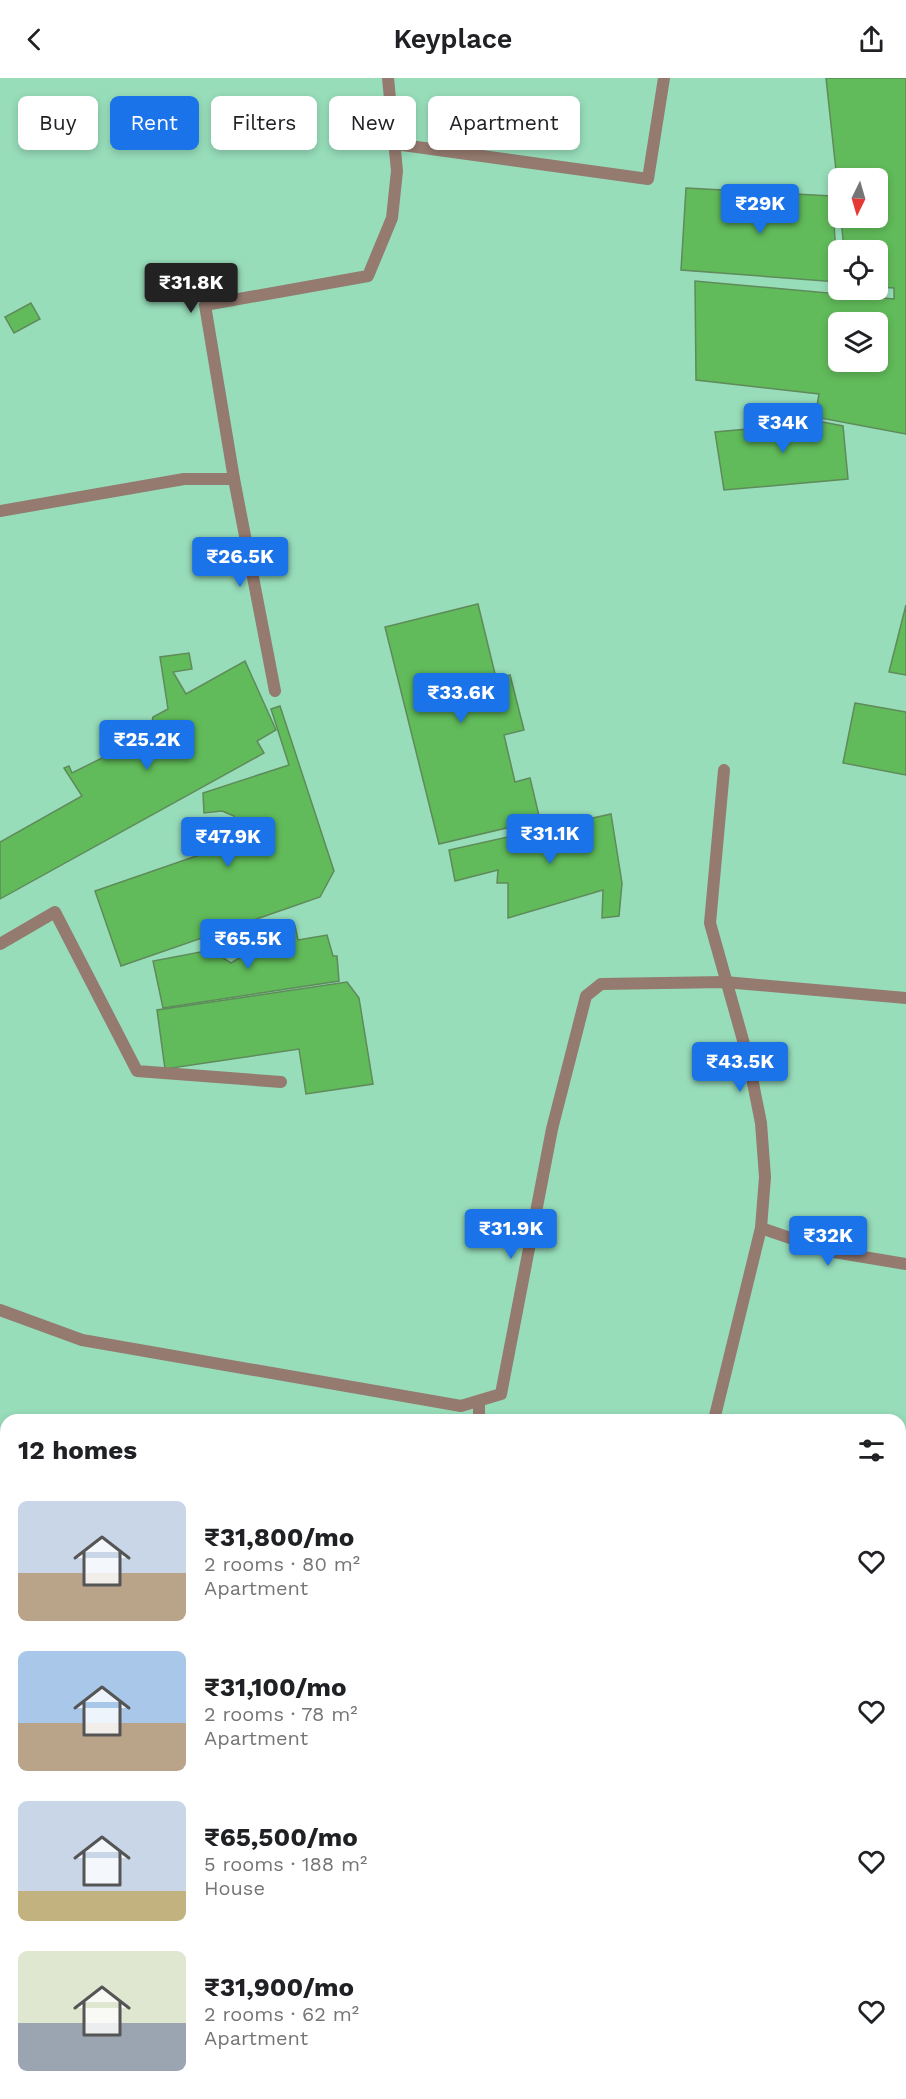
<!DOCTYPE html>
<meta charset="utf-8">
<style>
:root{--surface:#fff;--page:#f2f2f2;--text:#202124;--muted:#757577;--accent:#1a73e8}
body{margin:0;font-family:"Work Sans",sans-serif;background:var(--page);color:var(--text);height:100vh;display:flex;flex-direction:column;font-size:22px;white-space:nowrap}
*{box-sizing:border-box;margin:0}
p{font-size:20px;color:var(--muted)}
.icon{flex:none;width:33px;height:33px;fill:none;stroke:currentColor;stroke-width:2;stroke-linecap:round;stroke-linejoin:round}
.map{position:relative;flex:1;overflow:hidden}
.details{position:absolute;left:0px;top:1336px;width:906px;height:686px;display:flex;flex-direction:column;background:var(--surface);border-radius:18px 18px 0 0;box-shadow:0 3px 9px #0003}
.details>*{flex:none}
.guide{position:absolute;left:18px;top:18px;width:600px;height:54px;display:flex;gap:12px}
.needle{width:39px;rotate:185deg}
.buttons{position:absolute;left:828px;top:90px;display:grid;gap:12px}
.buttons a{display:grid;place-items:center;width:60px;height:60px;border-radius:9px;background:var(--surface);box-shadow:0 3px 9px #0003;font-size:30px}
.price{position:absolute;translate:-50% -51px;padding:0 14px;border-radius:6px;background:var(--accent);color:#fff;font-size:20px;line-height:39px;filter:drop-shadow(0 2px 3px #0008)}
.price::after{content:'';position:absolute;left:50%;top:36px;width:18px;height:14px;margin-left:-9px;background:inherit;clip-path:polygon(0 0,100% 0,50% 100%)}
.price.current{background:#222;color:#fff}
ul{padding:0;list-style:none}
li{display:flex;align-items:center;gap:18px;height:150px;padding:0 18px}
li span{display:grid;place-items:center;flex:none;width:168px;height:120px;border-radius:9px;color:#555}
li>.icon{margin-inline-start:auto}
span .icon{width:72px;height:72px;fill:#fffc;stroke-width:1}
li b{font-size:26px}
h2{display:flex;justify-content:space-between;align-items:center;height:72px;padding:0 18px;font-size:26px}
.chip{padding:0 21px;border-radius:9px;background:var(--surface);box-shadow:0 3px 9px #0003;font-size:21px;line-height:54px}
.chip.current{background:var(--accent);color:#fff}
header{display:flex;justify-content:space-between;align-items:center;height:78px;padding:0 18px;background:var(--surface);font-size:27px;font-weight:600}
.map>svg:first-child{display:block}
.building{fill:#61bb5a;stroke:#5f8a5a;stroke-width:1.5;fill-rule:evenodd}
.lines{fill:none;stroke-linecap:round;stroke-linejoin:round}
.minor{stroke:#957a6f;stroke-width:12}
</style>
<header><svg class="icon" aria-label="back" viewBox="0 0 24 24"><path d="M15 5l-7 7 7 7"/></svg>Keyplace<svg class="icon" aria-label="share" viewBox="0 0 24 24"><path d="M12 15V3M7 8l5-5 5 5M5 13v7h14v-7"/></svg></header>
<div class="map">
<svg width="906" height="2021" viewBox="0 0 906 2021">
<rect width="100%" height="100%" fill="#97ddba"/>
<!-- building -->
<g class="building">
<path d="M826 0H906V356L815 339 819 316 696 302 695 203 894 221V210L878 209V172H844L841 140H878V100H838V111ZM838 244H878V284H838Z"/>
<path d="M686 110 832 118 838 204 681 192Z"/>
<path d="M31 225 40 241 14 255 5 239Z"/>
<path d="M793 330 813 332 812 342 843 348 848 401 724 412 715 354 791 347Z"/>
<path d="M478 526 496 600 510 597 524 652 504 657 515 704 530 700 540 742 439 766 385 549Z"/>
<path d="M906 527V597L889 594Z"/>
<path d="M189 575 192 591 173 594 186 616 245 583 276 652 257 663 264 675 0 821V764L82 718 64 690 69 688 72 695 118 672 111 657 115 656 120 664 151 649 153 639 168 631 160 579Z"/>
<path d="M855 625 906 634V697L843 685Z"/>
<path d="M280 628 334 793 320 819 121 888 95 813 237 764 234 738 222 733 204 735 203 715 289 687 271 631Z"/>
<path d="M611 736 622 805 619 838 602 840 603 812 508 840V805H497L498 792 455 803 449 772Z"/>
<path d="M295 848 298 862 327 857 333 878H337L339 903 163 930 153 883 211 872 231 885 265 864V854Z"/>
<path d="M347 904 359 920 373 1006 306 1016 299 971 165 991 157 932Z"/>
<path d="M0 1528 6 1529V1592L0 1591Z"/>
<path d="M0 1852 6 1853V1929L0 1927Z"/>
</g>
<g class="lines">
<!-- minor -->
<g class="minor">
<path d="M395 66 648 101 664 0"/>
<path d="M234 401 275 613"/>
<path d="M0 433 184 401H234L205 227 368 198 392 140 397 93 388 0"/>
<path d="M0 866 55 834 137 993 281 1004"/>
<path d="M761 1150 828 1173 906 1186"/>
<path d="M0 1232 82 1262 461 1328 501 1316 552 1051 586 918 601 906 725 904 906 920"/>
<path d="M479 1342V1323"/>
<path d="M714 1342 761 1150 765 1099 761 1045 748 980 710 845 724 692"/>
<path d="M900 1453 906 1454"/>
<path d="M0 1987 6 1988"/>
<path d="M42 2021 44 2016"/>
<path d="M351 2021 352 2016"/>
</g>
</g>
</svg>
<div class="buttons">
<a><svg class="needle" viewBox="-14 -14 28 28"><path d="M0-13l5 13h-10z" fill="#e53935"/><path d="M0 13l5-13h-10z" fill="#757577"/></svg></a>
<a><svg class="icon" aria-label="locate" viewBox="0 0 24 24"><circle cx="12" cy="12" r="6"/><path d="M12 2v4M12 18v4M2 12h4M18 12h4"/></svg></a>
<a><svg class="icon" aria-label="layers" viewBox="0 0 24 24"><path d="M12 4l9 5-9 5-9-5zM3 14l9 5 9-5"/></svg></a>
</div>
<b class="price" style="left:760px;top:157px">₹29K</b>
<b class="price current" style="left:191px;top:236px">₹31.8K</b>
<b class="price" style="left:783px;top:376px">₹34K</b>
<b class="price" style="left:240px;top:510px">₹26.5K</b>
<b class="price" style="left:461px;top:646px">₹33.6K</b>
<b class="price" style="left:147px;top:693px">₹25.2K</b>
<b class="price" style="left:550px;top:787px">₹31.1K</b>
<b class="price" style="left:228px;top:790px">₹47.9K</b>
<b class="price" style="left:248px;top:892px">₹65.5K</b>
<b class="price" style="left:740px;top:1015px">₹43.5K</b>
<b class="price" style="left:511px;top:1182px">₹31.9K</b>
<b class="price" style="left:828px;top:1189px">₹32K</b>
<div class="guide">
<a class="chip">Buy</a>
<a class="chip current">Rent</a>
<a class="chip">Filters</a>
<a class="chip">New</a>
<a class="chip">Apartment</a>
</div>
<section class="details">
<h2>12 homes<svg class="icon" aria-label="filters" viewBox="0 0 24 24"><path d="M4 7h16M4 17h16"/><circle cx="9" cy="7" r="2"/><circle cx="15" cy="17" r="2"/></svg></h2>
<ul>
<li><span style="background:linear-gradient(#c9d6e8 60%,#b9a48a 0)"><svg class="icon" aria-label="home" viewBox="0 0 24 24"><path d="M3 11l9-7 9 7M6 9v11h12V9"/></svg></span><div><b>₹31,800/mo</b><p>2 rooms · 80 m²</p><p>Apartment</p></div><svg class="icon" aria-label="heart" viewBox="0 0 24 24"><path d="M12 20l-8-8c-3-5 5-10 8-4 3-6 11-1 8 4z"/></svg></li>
<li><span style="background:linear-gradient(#a9c7e8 60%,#b9a48a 0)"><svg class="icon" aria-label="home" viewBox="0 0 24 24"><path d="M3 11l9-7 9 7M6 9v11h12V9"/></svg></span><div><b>₹31,100/mo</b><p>2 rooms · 78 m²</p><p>Apartment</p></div><svg class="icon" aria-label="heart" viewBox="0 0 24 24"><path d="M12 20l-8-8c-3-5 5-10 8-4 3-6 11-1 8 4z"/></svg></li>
<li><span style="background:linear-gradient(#c9d6e8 75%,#c2b280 0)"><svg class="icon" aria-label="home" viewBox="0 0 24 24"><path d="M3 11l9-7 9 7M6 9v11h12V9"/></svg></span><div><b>₹65,500/mo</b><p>5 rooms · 188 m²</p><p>House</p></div><svg class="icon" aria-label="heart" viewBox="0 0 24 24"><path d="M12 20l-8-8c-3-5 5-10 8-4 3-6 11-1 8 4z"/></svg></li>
<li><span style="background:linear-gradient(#dfe7d0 60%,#9aa5b1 0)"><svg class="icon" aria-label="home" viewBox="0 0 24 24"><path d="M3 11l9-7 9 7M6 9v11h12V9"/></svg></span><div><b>₹31,900/mo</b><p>2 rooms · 62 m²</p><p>Apartment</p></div><svg class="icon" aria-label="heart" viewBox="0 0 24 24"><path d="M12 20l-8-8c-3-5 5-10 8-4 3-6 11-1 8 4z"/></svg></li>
</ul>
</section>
</div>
